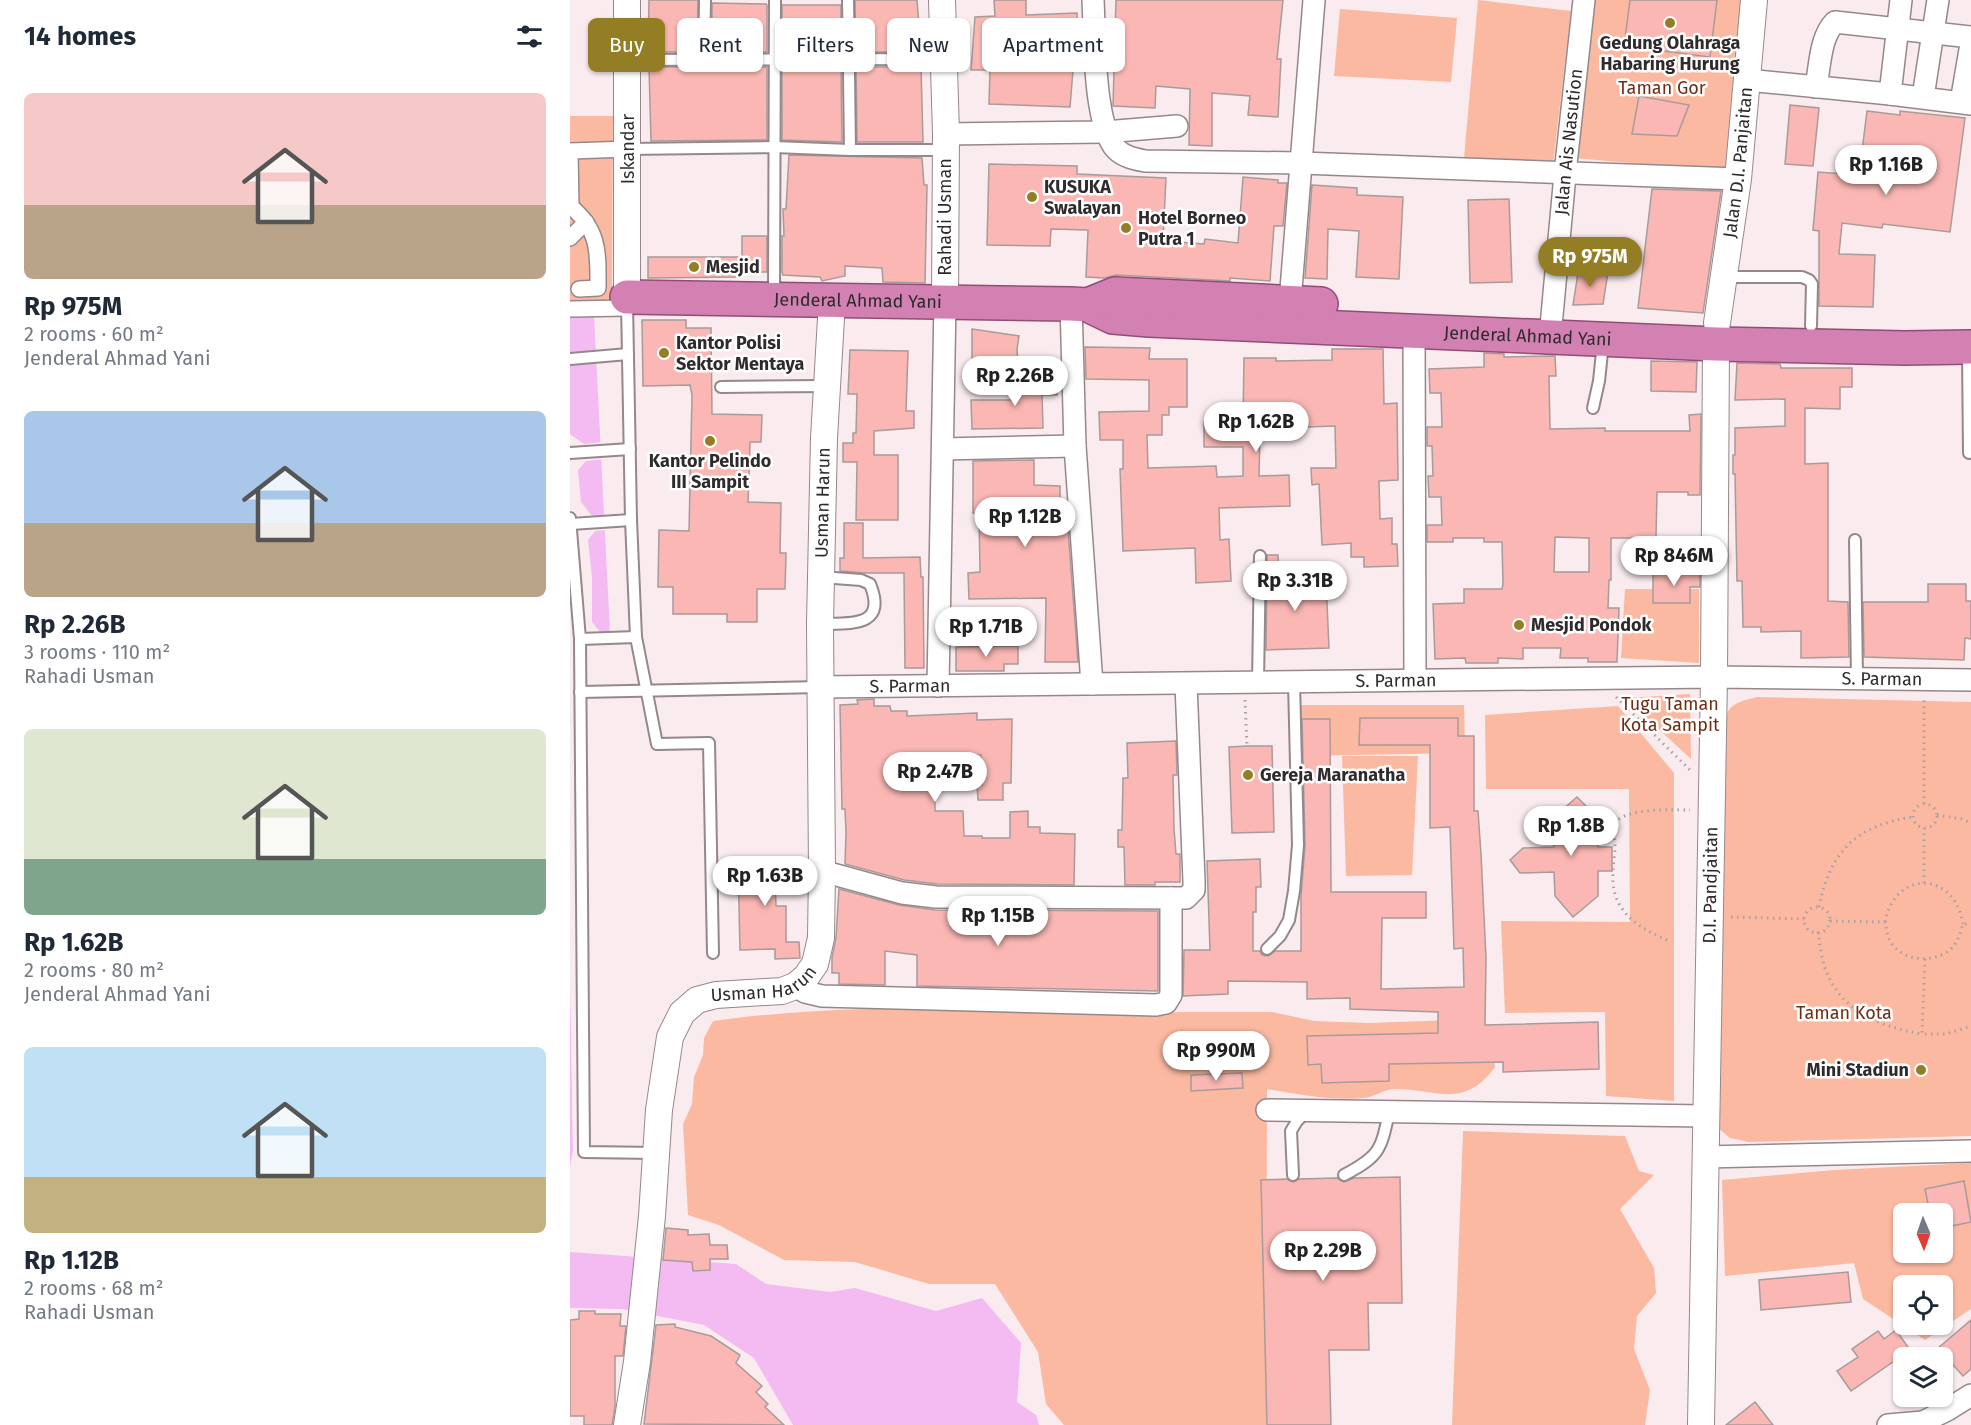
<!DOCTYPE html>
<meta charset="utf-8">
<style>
:root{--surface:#fff;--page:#f6f6f7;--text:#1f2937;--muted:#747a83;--accent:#947e25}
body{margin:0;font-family:"Fira Sans",sans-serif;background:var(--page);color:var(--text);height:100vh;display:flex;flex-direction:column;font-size:22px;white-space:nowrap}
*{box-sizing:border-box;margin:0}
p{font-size:20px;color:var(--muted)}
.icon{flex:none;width:33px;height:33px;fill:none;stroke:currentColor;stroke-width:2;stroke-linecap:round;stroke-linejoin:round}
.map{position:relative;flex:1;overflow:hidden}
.sheet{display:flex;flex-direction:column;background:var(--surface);width:570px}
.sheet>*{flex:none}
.guide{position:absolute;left:18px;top:18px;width:570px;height:54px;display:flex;gap:12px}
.needle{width:39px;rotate:178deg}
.controls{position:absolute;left:1323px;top:1203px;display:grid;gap:12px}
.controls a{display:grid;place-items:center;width:60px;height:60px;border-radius:9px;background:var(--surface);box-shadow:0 2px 4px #0004;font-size:30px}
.price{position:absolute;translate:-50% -51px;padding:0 14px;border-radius:21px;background:#fff;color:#222;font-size:20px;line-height:39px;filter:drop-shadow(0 2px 3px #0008)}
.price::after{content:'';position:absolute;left:50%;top:36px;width:18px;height:14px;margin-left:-9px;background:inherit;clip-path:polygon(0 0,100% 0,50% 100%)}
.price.active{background:var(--accent);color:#fff}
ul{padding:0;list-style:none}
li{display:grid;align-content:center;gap:12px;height:318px;padding:0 24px}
li span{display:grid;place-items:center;height:186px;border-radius:9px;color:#555}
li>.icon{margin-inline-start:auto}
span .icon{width:108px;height:108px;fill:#fffc;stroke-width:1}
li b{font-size:26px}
h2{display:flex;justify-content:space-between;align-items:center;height:72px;padding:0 24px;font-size:26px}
.tag{padding:0 21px;border-radius:9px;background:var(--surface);box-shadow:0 2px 4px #0004;font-size:21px;line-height:54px}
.tag.active{background:var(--accent);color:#fff}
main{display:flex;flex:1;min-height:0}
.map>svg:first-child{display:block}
.green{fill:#fcb9a1;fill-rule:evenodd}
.water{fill:#f4baf2}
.pier{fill:#f9ebee}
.building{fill:#fab7b3;stroke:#a89b9a;stroke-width:1.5;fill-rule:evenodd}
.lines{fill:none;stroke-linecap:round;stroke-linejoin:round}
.service-casing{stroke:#95888b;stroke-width:14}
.pedestrian-casing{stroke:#95888b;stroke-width:18}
.minor-casing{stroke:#95888b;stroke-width:24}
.tertiary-casing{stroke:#95888b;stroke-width:28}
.trunk-casing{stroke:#924d76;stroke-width:36}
.path{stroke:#aba0a2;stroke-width:3;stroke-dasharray:1.5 4.5;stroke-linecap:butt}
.service{stroke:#fff;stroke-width:10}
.pedestrian{stroke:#fff;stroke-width:15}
.minor{stroke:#fff;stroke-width:21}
.tertiary{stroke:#fff;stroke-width:26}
.trunk{stroke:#d380b2;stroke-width:33}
.poi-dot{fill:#947e25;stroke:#fff;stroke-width:2}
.labels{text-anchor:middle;stroke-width:5;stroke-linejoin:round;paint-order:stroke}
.poi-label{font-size:18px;font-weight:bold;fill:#2f2a2b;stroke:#fff;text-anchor:start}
.park-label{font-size:18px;fill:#712d13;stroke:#fff}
.street-label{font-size:18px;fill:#2f2a2b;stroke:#fff}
</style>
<main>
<section class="sheet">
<h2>14 homes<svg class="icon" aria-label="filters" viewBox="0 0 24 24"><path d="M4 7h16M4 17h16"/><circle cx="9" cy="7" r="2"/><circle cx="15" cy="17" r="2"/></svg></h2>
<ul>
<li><span style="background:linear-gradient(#f6c9c9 60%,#b9a48a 0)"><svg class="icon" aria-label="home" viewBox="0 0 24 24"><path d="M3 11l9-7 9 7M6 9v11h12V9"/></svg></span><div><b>Rp 975M</b><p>2 rooms · 60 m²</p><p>Jenderal Ahmad Yani</p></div></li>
<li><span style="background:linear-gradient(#a9c7e8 60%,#b9a48a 0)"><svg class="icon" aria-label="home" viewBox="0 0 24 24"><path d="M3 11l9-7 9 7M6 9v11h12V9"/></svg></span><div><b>Rp 2.26B</b><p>3 rooms · 110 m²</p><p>Rahadi Usman</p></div></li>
<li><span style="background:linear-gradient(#dfe7d0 70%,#7fa58c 0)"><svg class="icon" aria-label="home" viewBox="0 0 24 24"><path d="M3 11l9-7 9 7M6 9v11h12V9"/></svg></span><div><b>Rp 1.62B</b><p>2 rooms · 80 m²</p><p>Jenderal Ahmad Yani</p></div></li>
<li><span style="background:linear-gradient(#bfe0f5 70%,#c2b280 0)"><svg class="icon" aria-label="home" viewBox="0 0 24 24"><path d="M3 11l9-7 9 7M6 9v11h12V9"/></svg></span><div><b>Rp 1.12B</b><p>2 rooms · 68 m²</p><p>Rahadi Usman</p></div></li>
</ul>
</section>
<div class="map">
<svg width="1401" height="1425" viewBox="0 0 1401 1425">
<rect width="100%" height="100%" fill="#f9ebee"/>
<!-- green -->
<g class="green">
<path d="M908 0 1001 11 983 164 894 158Z"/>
<path d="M1025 0H1178L1162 172 1004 158Z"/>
<path d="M770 9 887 18 881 82 764 76Z"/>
<path d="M0 116H43L42 302H0Z"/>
<path d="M1055 589H1129V663L1051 658Z"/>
<path d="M1120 694 1121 759 1055 698Z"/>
<path d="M1187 697 1401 702V1136L1179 1142 1160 1138 1148 1128 1153 723C1159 703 1168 702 1187 697Z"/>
<path d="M727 705H894L895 753 730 756Z"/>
<path d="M1048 706 1104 773V1101L1036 1096 1035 1012 935 1013 931 921 1060 922 1059 789H916L915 715Z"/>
<path d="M772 756H848L842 875 776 876Z"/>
<path d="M381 1007 550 1015 610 1012H702L744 1021 798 1023 912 1019 921 1030 925 1067C893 1110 868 1089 825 1089 814 1089 804 1097 794 1098 761 1101 729 1094 697 1089L696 1425H494L476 1404 468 1352 425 1284H359L285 1262 214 1260 149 1225 118 1215 113 1124 122 1104 124 1077 133 1055 134 1038 143 1021C223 1010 301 1008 381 1007Z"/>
<path d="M893 1131 1055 1136 1069 1171 1084 1175 1050 1209 1084 1268 1086 1293 1067 1316 1064 1349 1080 1390 1075 1425H882Z"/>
<path d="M1401 1163V1309L1355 1340 1293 1299 1284 1263 1155 1276 1152 1180 1264 1170ZM1334 1214H1372V1252H1334ZM1334 1286H1372V1324H1334Z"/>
</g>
<!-- water -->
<g class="water">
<path d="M0 316H24L40 633 0 646Z"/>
<path d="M0 970 3 1150 0 1166Z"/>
<path d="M0 1252 166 1264 196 1284 260 1292 285 1288 366 1311 412 1298 451 1343 447 1402 466 1415 469 1425H223L184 1358 134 1325 52 1309 0 1308Z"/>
</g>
<!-- pier -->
<g class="pier">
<path d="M0 434 14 444 33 442 34 459 16 461 8 470 11 502 22 516 37 515 38 530 25 531 18 540 22 577V622L31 633H43L0 649Z"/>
<path d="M0 967 3 969 6 1150H3Z"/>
</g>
<!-- building -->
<g class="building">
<path d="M79 0H128L127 52H78Z"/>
<path d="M285 0H347L351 52H286Z"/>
<path d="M424 0H456V15L507 13V70H503L500 107 419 104 420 70H401L405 17 425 16Z"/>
<path d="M546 0H713L707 59H711L708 117 678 115 680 96 642 93V146L619 145 620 89 586 86 585 108 543 106Z"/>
<path d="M1060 0H1147L1140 57 1054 46Z"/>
<path d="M142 3 196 4 197 5V52H142Z"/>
<rect x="212" y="5" width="59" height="47"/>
<path d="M79 67H197V140L81 141Z"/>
<path d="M212 67H271L272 142 212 140Z"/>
<path d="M286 67H351L353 142H287Z"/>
<path d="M1069 96 1119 105 1107 136 1062 134Z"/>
<path d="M1220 105 1249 108 1243 166 1215 164Z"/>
<path d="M1297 111 1330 115V111L1395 118 1380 232 1313 224 1312 228 1272 223 1269 254 1305 255 1303 307 1249 306V231L1243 230 1248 172 1289 175Z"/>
<path d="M219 155 352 158 354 185H357L355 283 313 282 312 268 275 266V276L252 281 250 277 213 275 212 272V236H214L213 209H216Z"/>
<path d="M419 164 507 166V174L596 178 593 241 634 244 635 239 668 243 673 177 708 180V183H717L713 226H704L700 281 660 278V281L546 275 535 278 516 277 518 230 481 229 480 246 417 245Z"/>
<path d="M742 185 787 188V195L833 197 829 279 786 277 789 231 758 229 757 279 735 278Z"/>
<path d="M1082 189 1151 191 1133 313 1068 308Z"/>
<path d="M939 199 942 282 900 283 898 200Z"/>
<path d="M172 236H197V272H170V277L78 278V257H172Z"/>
<path d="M1038 272 1033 304 1003 305 1008 273Z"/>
<path d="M72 320H116V328H141L142 414 192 415 191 442H180L178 502 211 503 210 553H216L215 589H187V622H157V614H103V587H88L89 530 119 531 122 395 120 385 73 386Z"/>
<path d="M402 329 449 336 447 349 448 363H402Z"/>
<path d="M515 347 580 348 579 359H617V407H599V415H592V435H577L578 468 646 466 647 477 673 476V447H634V422H673L674 358H706V361L762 360V349H813L814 404 827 403 828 480 809 481 810 519 822 518V544H827L828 566 794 567V557H781V543L752 545 749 484 742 485 741 468H766L765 426 706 428V432H690L689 476 719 475 720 506 649 508 650 540 659 539 661 581 626 583 625 548 553 551 550 469H553V440H530L529 412 579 411V380L516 379Z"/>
<path d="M280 350 338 351 336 411H344V428L304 431V455H328V520H286L287 462H273V443H283V433H286L287 394H278Z"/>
<path d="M914 353 934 354V357L985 356 986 376H979L980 429 1035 428V431H1120L1119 415 1131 414 1130 495H1118V492H1087L1086 538H1041V580H1039L1038 608H1049L1047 662H1018V658H990L991 648H953V659L928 658V663H896L895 658 865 659 863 604 894 603V589H932L933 584 932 542H914V538H883V542H857V525H872L871 497H859L858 476H863L862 446H857V427H872L871 393H860L859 369 914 367ZM985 537 1019 538V572H984Z"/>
<path d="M1081 361 1127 362 1126 392 1081 391Z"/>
<path d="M1167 363 1210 364 1211 368H1282V387H1270V409L1235 408V464L1258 463V601L1278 602 1279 657 1231 658V631L1191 632V627H1173L1172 581H1167L1165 474H1163V455H1165V428L1215 426V399L1165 400Z"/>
<path d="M447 379H487V395H472L473 428 402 429 401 400H447Z"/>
<path d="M464 460V485L490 486V516H497L508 662H475L476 598 399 599 398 573 410 572 409 513H403V461Z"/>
<path d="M274 523H293V558L350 557 351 577H353L354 668H335L334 573H295L270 571V558H274Z"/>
<path d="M697 555H708L709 577H714V581L756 580 759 648 696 650Z"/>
<path d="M1083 572H1130V587H1120V603H1083Z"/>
<path d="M1358 584H1396V601H1401V639L1395 638 1394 660 1294 657 1293 602H1358Z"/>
<path d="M448 646V664H434V671H386V647Z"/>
<path d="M304 699V706H320L321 711H337V716L407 713V720L442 719 441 783H433V800H408L407 785H412L411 755H365V811H393L394 836H412V838H440V812L458 811V827H470V833L505 834 504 885 367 884 334 880 275 864 276 833 275 809H272L270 705 288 704 287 700Z"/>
<path d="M790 718H888V736H904V811H908L911 854 916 958 915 1025 1028 1022 1029 1069 933 1072V1062L819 1064V1081L752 1083 751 1064 738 1065 737 1036 868 1033V1012L780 1009V998L737 999V982L658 981V994L613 996 614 950H640L637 861 690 859 691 887H686V912H683V951H690L692 955 698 956 705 951H731V897L735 845 732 719H760L761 892H856V918H812L811 989 894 987 893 948 884 949 880 827 860 828V745H789Z"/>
<path d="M606 741 607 775H603L604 829 606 854H610V882H585V885H555L554 847H548V830H552L553 778H558L557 743Z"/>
<path d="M677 746H702L704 832 662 833 659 747Z"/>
<path d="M1007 797 1027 817 1028 847H1042V871H1028V896L1003 917 985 896 984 872 950 873 940 860 953 848 984 847V817Z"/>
<path d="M231 860 232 875H205L206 906H216V942H229L230 958 205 959V949L170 950 168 861Z"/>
<path d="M269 889 329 905 365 910 588 911V991L347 986V955L315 951V985L269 984V973H262V957L266 938Z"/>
<path d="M672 1073 673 1088 621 1091V1075Z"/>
<path d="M830 1177 832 1303H798L799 1350H759L761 1425H697L691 1180 717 1179 723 1182 729 1179 767 1178 774 1182 784 1178Z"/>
<path d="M1394 1181 1401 1222 1372 1228V1214H1360L1355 1189Z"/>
<path d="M96 1228 118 1230V1235L139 1234 140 1245H157L158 1259H140V1270L123 1271 122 1262 93 1260Z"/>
<path d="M1278 1272 1281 1302 1191 1310 1189 1280Z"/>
<path d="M9 1311H25V1314H51L50 1326H56L53 1356H45V1407L42 1425H14V1416H0V1320L9 1319Z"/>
<path d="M1401 1320V1369L1393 1376 1368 1348Z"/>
<path d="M105 1324V1327L141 1336 170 1355 166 1363 192 1386 186 1392 198 1404 195 1407 214 1425 74 1424 86 1325Z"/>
<path d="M1326 1330 1340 1350 1281 1391 1267 1371 1288 1357 1282 1349 1308 1331 1314 1339Z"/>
<path d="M1185 1402 1203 1425H1156Z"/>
</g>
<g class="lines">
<defs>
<g id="service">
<path d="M278 0 280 150"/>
<path d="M134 59 135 0"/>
<path d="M58 60 373 59"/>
<path d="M58 149 204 147 280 150H375"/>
<path d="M1154 277H1232L1239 280 1242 284 1241 326"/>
<path d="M204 297 205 0"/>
<path d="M57 303 61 520 66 637 87 744 139 743 143 953"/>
<path d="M1398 351 1399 453"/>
<path d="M0 359 58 354"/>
<path d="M151 387 256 386"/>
<path d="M1023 408 1029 381 1033 343"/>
<path d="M0 453 60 449"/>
<path d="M0 518 10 639 14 1152 86 1153"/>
<path d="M1 524 61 520"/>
<path d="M1285 540 1287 678"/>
<path d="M250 624C280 623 318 628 300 584L291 580 251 577"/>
<path d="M10 639 66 637"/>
<path d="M688 683 690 556"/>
<path d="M10 692 250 687"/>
<path d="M697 949 710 936 719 920 724 891 728 845 724 682"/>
<path d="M723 1175 721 1131 727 1121 737 1111"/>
<path d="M774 1175C810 1156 811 1150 819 1112"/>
</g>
<g id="pedestrian">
<path d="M0 151 58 149"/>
<path d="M0 151 1 207"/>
<path d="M0 206C30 230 28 253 28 288L9 289"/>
<path d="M0 238 16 222"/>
<path d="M0 309 57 308"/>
</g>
<g id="minor">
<path d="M523 0C525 35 523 124 546 149 554 157 565 159 575 161L731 163 1168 179"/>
<path d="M1177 80 1320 94 1401 104"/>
<path d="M1246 87C1250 66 1250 37 1265 22L1401 37"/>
<path d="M1320 94 1331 0"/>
<path d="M1353 97 1368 0"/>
<path d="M1391 102 1401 44"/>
<path d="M376 134 535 132 607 126"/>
<path d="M720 302 744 0"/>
<path d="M501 304 505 446 522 684"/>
<path d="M844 330 845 680"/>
<path id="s1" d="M980 337 996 164 1014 0"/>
<path d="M373 449 505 446"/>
<path d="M368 686 375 302"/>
<path id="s2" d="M250 687 1144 677 1401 680"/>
<path d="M252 871 332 893 366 897 616 898 624 890V881L616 684"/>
<path d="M225 986 235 992 252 996 586 1005 596 1003 601 995V898"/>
<path d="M697 1110 1136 1116"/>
<path d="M1135 1157 1401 1151"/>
<path d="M1318 1425 1353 1422 1377 1410 1401 1395"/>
</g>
<g id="tertiary">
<path d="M57 0V297"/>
<path d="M372 0 376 134 375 302"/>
<path id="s3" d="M1147 323 1168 179 1184 0"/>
<path id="s4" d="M57 1425 67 1362 82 1216 89 1110 100 1037 112 1013 127 1000 146 995 212 991 225 986 236 977 245 964 251 938 252 871 250 624 254 438 262 301"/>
<path id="s5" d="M1131 1425 1144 677 1146 344"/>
</g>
<g id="trunk">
<path id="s6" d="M57 297 501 304 518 305 543 317 579 320 1146 344 1335 348 1401 347"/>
<path d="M518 305 545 294 751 304"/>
</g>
</defs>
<!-- service casing -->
<use href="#service" class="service-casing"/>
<!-- pedestrian casing -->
<use href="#pedestrian" class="pedestrian-casing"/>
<!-- minor casing -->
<use href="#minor" class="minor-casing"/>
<!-- tertiary casing -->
<use href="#tertiary" class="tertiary-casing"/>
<!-- trunk casing -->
<use href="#trunk" class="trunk-casing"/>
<!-- path -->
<g class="path">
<path d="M1046 697 1120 770"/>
<path d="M675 700 677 746"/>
<path d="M1354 804V698"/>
<circle cx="1355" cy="816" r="12"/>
<path d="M1367 815 1392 819 1401 823"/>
<path d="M1354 883V828"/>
<path d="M1249 907C1260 851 1287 825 1343 817"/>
<circle cx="1247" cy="920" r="13"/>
<path d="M1161 917 1234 919"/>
<path d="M1260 921 1315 922C1317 930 1317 938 1322 944 1335 962 1365 963 1381 949 1388 942 1390 933 1393 924H1401"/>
<path d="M1315 922C1325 869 1385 871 1393 924"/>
<path d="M1248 932C1250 943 1251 955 1254 965 1269 1011 1308 1026 1352 1034"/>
<path d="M1097 940C1071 929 1045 914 1043 882 1042 870 1045 857 1045 845 1045 838 1042 833 1042 826 1053 807 1100 810 1120 810"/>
<path d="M1355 959 1352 1034H1376L1401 1026"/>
</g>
<!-- service -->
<use href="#service" class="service"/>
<!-- pedestrian -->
<use href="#pedestrian" class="pedestrian"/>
<!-- minor -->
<use href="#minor" class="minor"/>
<!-- tertiary -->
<use href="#tertiary" class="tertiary"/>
<!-- trunk -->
<use href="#trunk" class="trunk"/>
</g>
<!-- markers -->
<g class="poi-dot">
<circle cx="1100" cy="23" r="6"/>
<circle cx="462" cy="197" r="6"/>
<circle cx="556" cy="228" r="6"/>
<circle cx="124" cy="267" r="6"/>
<circle cx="94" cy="353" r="6"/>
<circle cx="140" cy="441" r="6"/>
<circle cx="949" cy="625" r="6"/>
<circle cx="678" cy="775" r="6"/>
<circle cx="1351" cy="1070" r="6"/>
</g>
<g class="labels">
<!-- poi labels -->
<g class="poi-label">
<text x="1100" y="49" text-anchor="middle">Gedung Olahraga<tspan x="1100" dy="21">Habaring Hurung</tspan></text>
<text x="474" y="193">KUSUKA<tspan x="474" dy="21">Swalayan</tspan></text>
<text x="568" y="224">Hotel Borneo<tspan x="568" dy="21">Putra 1</tspan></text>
<text x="136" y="273">Mesjid</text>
<text x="106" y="349">Kantor Polisi<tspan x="106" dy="21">Sektor Mentaya</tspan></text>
<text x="140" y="467" text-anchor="middle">Kantor Pelindo<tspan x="140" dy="21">III Sampit</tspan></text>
<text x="961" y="631">Mesjid Pondok</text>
<text x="690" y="781">Gereja Maranatha</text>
<text x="1339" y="1076" text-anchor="end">Mini Stadiun</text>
</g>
<!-- park labels -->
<g class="park-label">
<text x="1092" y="94">Taman Gor</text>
<text x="1100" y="710">Tugu Taman<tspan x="1100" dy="21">Kota Sampit</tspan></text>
<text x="1274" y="1019">Taman Kota</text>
</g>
<!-- street labels -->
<g class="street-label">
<text dy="6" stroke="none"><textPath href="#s1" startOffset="196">Jalan Ais Nasution</textPath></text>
<text transform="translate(58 149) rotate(-90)" y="6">Iskandar</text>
<text dy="6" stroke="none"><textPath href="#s3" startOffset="162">Jalan D.I. Panjaitan</textPath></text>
<text transform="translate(375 217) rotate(-90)" y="6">Rahadi Usman</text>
<text dy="6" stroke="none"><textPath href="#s6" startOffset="231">Jenderal Ahmad Yani</textPath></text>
<text dy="6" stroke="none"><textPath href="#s6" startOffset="904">Jenderal Ahmad Yani</textPath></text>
<text dy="6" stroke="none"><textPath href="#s4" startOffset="1029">Usman Harun</textPath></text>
<text dy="6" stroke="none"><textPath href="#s2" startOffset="1062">S. Parman</textPath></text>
<text dy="6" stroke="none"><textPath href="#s2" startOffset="576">S. Parman</textPath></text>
<text dy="6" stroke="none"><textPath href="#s2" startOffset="90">S. Parman</textPath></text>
<text dy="6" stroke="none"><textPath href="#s5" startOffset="540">D.I. Pandjaitan</textPath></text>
<text dy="6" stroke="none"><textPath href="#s4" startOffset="507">Usman Harun</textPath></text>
</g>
</g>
</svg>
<div class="controls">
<a><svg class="needle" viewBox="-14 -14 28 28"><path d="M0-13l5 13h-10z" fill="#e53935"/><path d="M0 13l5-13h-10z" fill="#747a83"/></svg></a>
<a><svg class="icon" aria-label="locate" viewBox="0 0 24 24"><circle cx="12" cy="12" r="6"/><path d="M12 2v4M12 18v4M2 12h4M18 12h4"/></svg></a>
<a><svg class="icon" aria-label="layers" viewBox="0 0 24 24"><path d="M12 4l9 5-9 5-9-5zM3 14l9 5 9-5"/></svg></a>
</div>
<b class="price" style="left:1316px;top:196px">Rp 1.16B</b>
<b class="price active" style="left:1020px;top:288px">Rp 975M</b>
<b class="price" style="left:445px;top:407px">Rp 2.26B</b>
<b class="price" style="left:686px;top:453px">Rp 1.62B</b>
<b class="price" style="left:455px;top:548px">Rp 1.12B</b>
<b class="price" style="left:1104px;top:587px">Rp 846M</b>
<b class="price" style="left:725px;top:612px">Rp 3.31B</b>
<b class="price" style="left:416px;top:658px">Rp 1.71B</b>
<b class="price" style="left:365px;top:803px">Rp 2.47B</b>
<b class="price" style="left:1001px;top:857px">Rp 1.8B</b>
<b class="price" style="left:195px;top:907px">Rp 1.63B</b>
<b class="price" style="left:428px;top:947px">Rp 1.15B</b>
<b class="price" style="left:646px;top:1082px">Rp 990M</b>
<b class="price" style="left:753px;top:1282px">Rp 2.29B</b>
<div class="guide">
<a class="tag active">Buy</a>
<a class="tag">Rent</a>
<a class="tag">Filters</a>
<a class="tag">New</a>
<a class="tag">Apartment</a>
</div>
</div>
</main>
